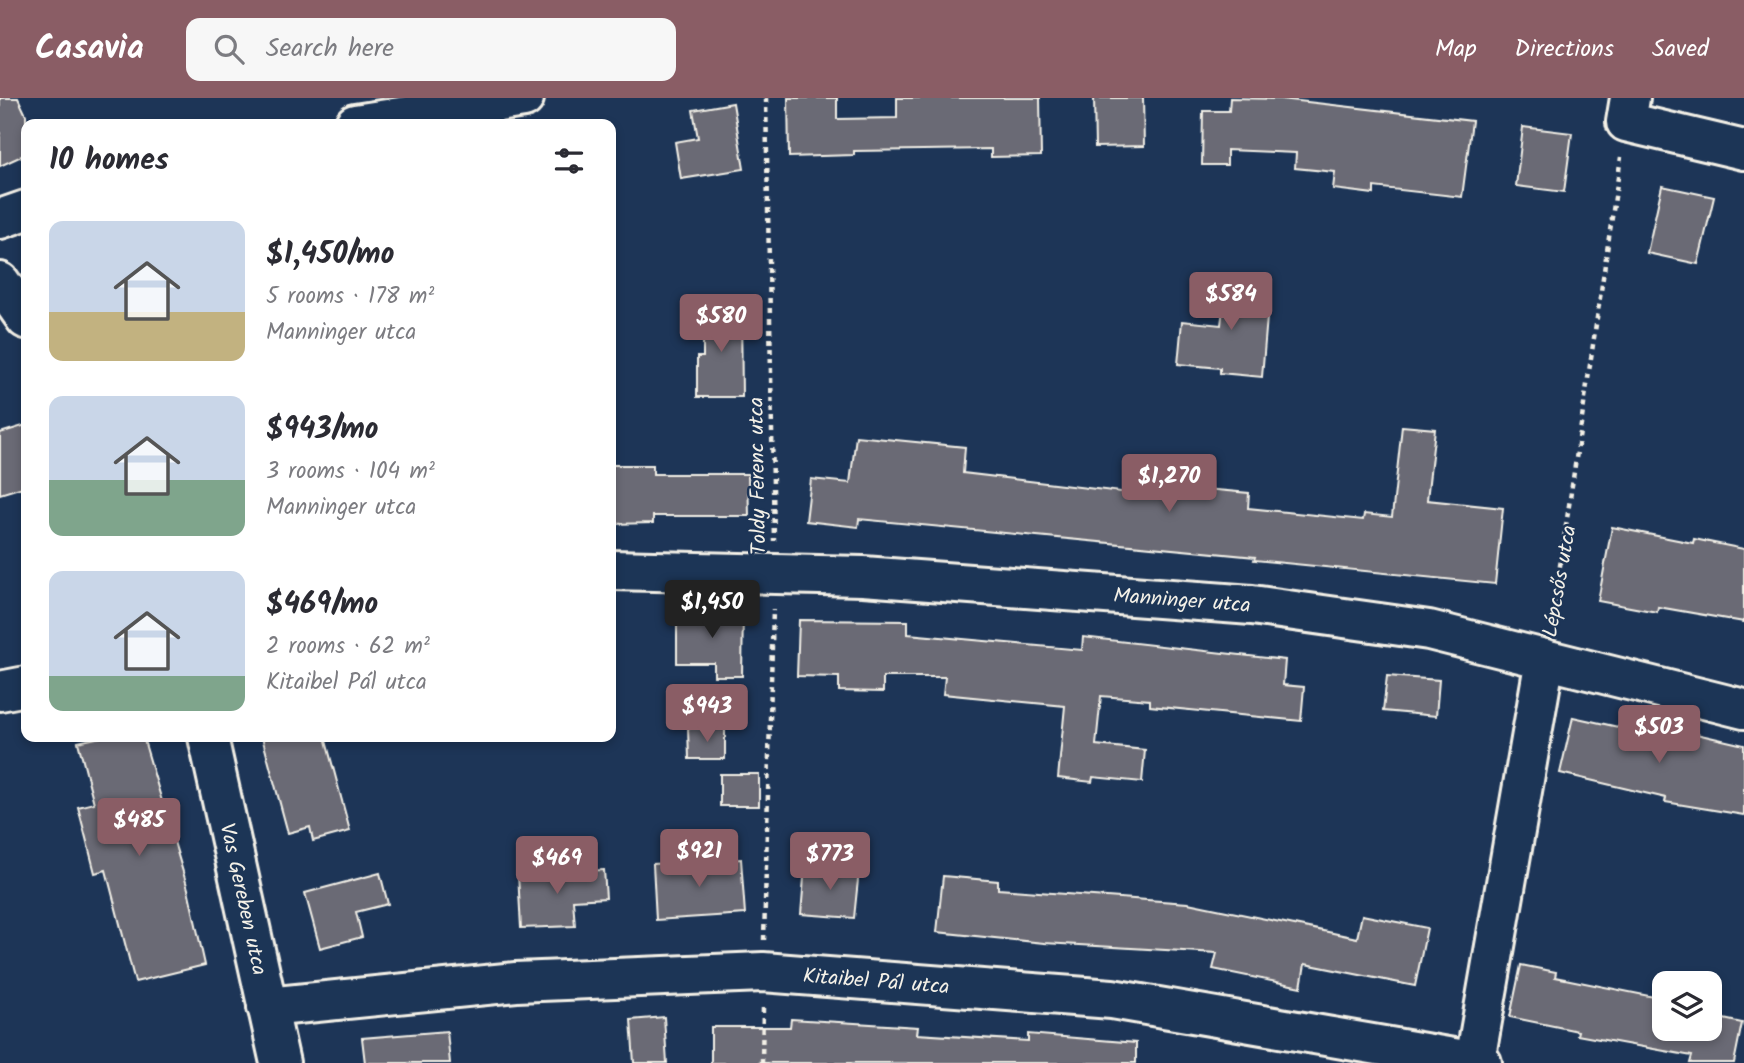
<!DOCTYPE html>
<meta charset="utf-8">
<style>
:root{--surface:#fff;--page:#f7f7f7;--text:#2b2b33;--muted:#7c7c81;--accent:#8a5d65}
body{margin:0;font-family:Kalam,sans-serif;background:var(--page);color:var(--text);height:100vh;display:flex;flex-direction:column;font-size:26px;white-space:nowrap}
*{box-sizing:border-box;margin:0}
p{font-size:23px;color:var(--muted)}
.icon{flex:none;width:38px;height:38px;fill:none;stroke:currentColor;stroke-width:2;stroke-linecap:round;stroke-linejoin:round}
.map{position:relative;flex:1;overflow:hidden}
.details{position:absolute;left:21px;top:21px;width:595px;height:623px;display:flex;flex-direction:column;background:var(--surface);border-radius:14px;box-shadow:0 4px 10px #0003}
.details>*{flex:none}
.buttons{position:absolute;left:1652px;top:873px;display:grid;gap:14px}
.buttons a{display:grid;place-items:center;width:70px;height:70px;border-radius:14px;background:var(--surface);box-shadow:0 4px 10px #0003;font-size:35px}
.price{position:absolute;translate:-50% -60px;padding:0 16px;border-radius:7px;background:var(--accent);color:#fff;font-size:23px;line-height:46px;filter:drop-shadow(0 2px 4px #0008)}
.price::after{content:'';position:absolute;left:50%;top:42px;width:21px;height:16px;margin-left:-10px;background:inherit;clip-path:polygon(0 0,100% 0,50% 100%)}
.price.selected{background:#222;color:#fff}
ul{padding:0;list-style:none}
li{display:flex;align-items:center;gap:21px;height:175px;padding:0 28px}
li span{display:grid;place-items:center;flex:none;width:196px;height:140px;border-radius:14px;color:#555}
li>.icon{margin-inline-start:auto}
span .icon{width:84px;height:84px;fill:#fffc;stroke-width:1}
li b{font-size:30px}
h2{display:flex;justify-content:space-between;align-items:center;height:84px;padding:0 28px;font-size:30px}
header{display:flex;align-items:center;gap:42px;box-sizing:border-box;height:98px;padding:0 35px;background:var(--accent);color:#fff}
header strong{font-size:33px}
nav{display:flex;gap:38px;margin-inline-start:auto;font-size:24px}
.search{width:490px;height:63px;background:var(--page);display:flex;align-items:center;gap:18px;box-sizing:border-box;padding:0 24px;border-radius:14px;color:var(--muted);font-size:26px}
.map>svg:first-child{display:block}
.building{fill:#6b6a75;stroke:#f4f1e8;stroke-width:2}
.lines{fill:none;stroke-linecap:round;stroke-linejoin:round}
.minor-casing{stroke:#f4f1e8;stroke-width:44}
.path{stroke:#f4f1e8;stroke-width:4.5;stroke-dasharray:5 5;stroke-linecap:butt}
.minor{stroke:#1d3557;stroke-width:38}
.labels{text-anchor:middle;stroke-width:5;stroke-linejoin:round;paint-order:stroke}
.street-label{font-size:21px;fill:#f4f1e8;stroke:#1d3557}
</style>
<header>
<strong>Casavia</strong>
<div class="search"><svg class="icon" aria-label="search" viewBox="0 0 24 24"><circle cx="10" cy="10" r="6"/><path d="M15 15l6 6"/></svg>Search here</div>
<nav><a>Map</a><a>Directions</a><a>Saved</a></nav>
</header>
<div class="map">
<svg width="1744" height="965" viewBox="0 0 1744 965">
<rect width="100%" height="100%" fill="#1d3557"/>
<filter id="ink" filterUnits="userSpaceOnUse"><feTurbulence type="fractalNoise" baseFrequency=".0143" numOctaves="2"/><feDisplacementMap in="SourceGraphic" scale="14" xChannelSelector="R" yChannelSelector="G"/><feConvolveMatrix kernelMatrix="1 2 1 2 8 2 1 2 1" color-interpolation-filters="sRGB"/></filter>
<g filter="url(#ink)">
<!-- building -->
<g class="building">
<path d="M0 0H18L26 17V56L0 68Z"/>
<path d="M788 0H837V21L897 20V0H1040L1041 58 991 59V51L854 53V57L789 59Z"/>
<path d="M1094 0H1143L1144 48 1095 49Z"/>
<path d="M1230 0 1281 1 1472 23 1462 99 1374 89V96L1333 91 1335 74 1295 70 1296 55 1227 52V67H1202L1203 13H1229Z"/>
<path d="M733 5 744 71 681 81 675 44 698 40 693 12Z"/>
<path d="M1523 29 1572 35 1564 94 1516 88Z"/>
<path d="M1662 88 1714 99 1698 166 1647 155Z"/>
<path d="M1227 178 1270 183 1262 279 1220 275V270L1178 266 1182 223 1221 227Z"/>
<path d="M703 210H741L742 299H697V259H703Z"/>
<path d="M26 327V388L0 396V335Z"/>
<path d="M1402 328 1435 331 1427 402 1503 410 1495 486 1254 462 1255 459 859 421 858 429 806 423 811 381 850 385 856 338 965 349 963 375 1171 400 1172 388 1249 395 1248 410 1363 422 1364 416 1392 419Z"/>
<path d="M611 367H653V376H748L749 418H653V425L611 426Z"/>
<path d="M1612 429 1693 445 1694 441 1744 451V524L1658 509 1657 514 1598 503Z"/>
<path d="M743 513 742 578H714V565H677V514Z"/>
<path d="M799 522 908 523V536L1082 552 1083 539 1285 562 1283 587 1304 589 1301 623 1150 608V602L1101 598 1096 647 1145 652 1142 684 1093 679 1092 684 1058 680 1065 608 943 596 945 579H883V594L839 593V579L797 578Z"/>
<path d="M1387 578 1439 582 1436 618 1383 613Z"/>
<path d="M1573 619 1677 642 1679 632 1744 647V717L1665 704 1666 700 1560 675Z"/>
<path d="M688 630 725 631V661H689Z"/>
<path d="M101 639H143L188 791 205 867 135 884 106 772 95 775 78 709 94 705 78 644Z"/>
<path d="M262 639H325L350 733 313 743 310 729 288 735Z"/>
<rect x="720" y="676" width="39" height="32"/>
<path d="M741 761 745 816 656 822 653 766Z"/>
<path d="M805 768 859 772 854 820 801 816Z"/>
<path d="M604 772 606 800 573 802 575 828 521 830 518 776Z"/>
<path d="M380 775 388 806 356 814 362 839 320 850 305 795Z"/>
<path d="M943 778 998 783V791L1188 805 1357 840 1362 817 1427 830 1415 888 1305 866 1301 889 1213 871 1217 855 1044 845 937 834Z"/>
<path d="M1521 867 1556 874 1555 879 1664 901V931H1710V918L1742 925 1734 965H1690L1692 958 1577 937 1578 933 1510 919Z"/>
<path d="M664 919 667 965H634L631 922Z"/>
<path d="M791 921 918 929 917 936 1028 943V936L1136 945V965H711V929H790Z"/>
<path d="M447 933 450 965H365L362 940Z"/>
</g>
<g class="lines">
<defs>
<g id="minor">
<path d="M1630 0 1626 24 1744 52"/>
<path d="M355 26 524 0"/>
<path d="M0 121 26 112"/>
<path d="M0 184 26 221"/>
<path id="s1" d="M611 472 863 478 1252 507 1429 532 1744 611"/>
<path d="M0 593 26 588"/>
<path id="s2" d="M208 639 280 965"/>
<path id="s3" d="M267 909 516 884 763 874 1112 901 1482 965"/>
<path d="M1475 963 1545 561"/>
</g>
</defs>
<!-- minor casing -->
<use href="#minor" class="minor-casing"/>
<!-- path -->
<g class="path">
<path d="M766 0 774 443"/>
<path d="M1551 528 1621 59"/>
<path d="M764 842 773 511"/>
<path d="M762 965 763 910"/>
</g>
<!-- minor -->
<use href="#minor" class="minor"/>
</g>
</g>
<g class="labels">
<!-- street labels -->
<g class="street-label">
<text transform="translate(757 378) rotate(-91)" y="7">Toldy Ferenc utca</text>
<text transform="translate(1559 483) rotate(-80)" y="7">Lépcsős utca</text>
<text dy="7" stroke="none"><textPath href="#s1" startOffset="572">Manninger utca</textPath></text>
<text dy="7" stroke="none"><textPath href="#s2" startOffset="166">Vas Gereben utca</textPath></text>
<text dy="7" stroke="none"><textPath href="#s3" startOffset="611">Kitaibel Pál utca</textPath></text>
</g>
</g>
</svg>
<div class="buttons">
<a><svg class="icon" aria-label="layers" viewBox="0 0 24 24"><path d="M12 4l9 5-9 5-9-5zM3 14l9 5 9-5"/></svg></a>
</div>
<b class="price" style="left:1231px;top:234px">$584</b>
<b class="price" style="left:721px;top:256px">$580</b>
<b class="price" style="left:1169px;top:416px">$1,270</b>
<b class="price selected" style="left:712px;top:542px">$1,450</b>
<b class="price" style="left:707px;top:646px">$943</b>
<b class="price" style="left:1659px;top:667px">$503</b>
<b class="price" style="left:139px;top:760px">$485</b>
<b class="price" style="left:699px;top:791px">$921</b>
<b class="price" style="left:830px;top:794px">$773</b>
<b class="price" style="left:557px;top:798px">$469</b>
<section class="details">
<h2>10 homes<svg class="icon" aria-label="filters" viewBox="0 0 24 24"><path d="M4 7h16M4 17h16"/><circle cx="9" cy="7" r="2"/><circle cx="15" cy="17" r="2"/></svg></h2>
<ul>
<li><span style="background:linear-gradient(#c9d6e8 65%,#c2b280 0)"><svg class="icon" aria-label="home" viewBox="0 0 24 24"><path d="M3 11l9-7 9 7M6 9v11h12V9"/></svg></span><div><b>$1,450/mo</b><p>5 rooms · 178 m²</p><p>Manninger utca</p></div></li>
<li><span style="background:linear-gradient(#c9d6e8 60%,#7fa58c 0)"><svg class="icon" aria-label="home" viewBox="0 0 24 24"><path d="M3 11l9-7 9 7M6 9v11h12V9"/></svg></span><div><b>$943/mo</b><p>3 rooms · 104 m²</p><p>Manninger utca</p></div></li>
<li><span style="background:linear-gradient(#c9d6e8 75%,#7fa58c 0)"><svg class="icon" aria-label="home" viewBox="0 0 24 24"><path d="M3 11l9-7 9 7M6 9v11h12V9"/></svg></span><div><b>$469/mo</b><p>2 rooms · 62 m²</p><p>Kitaibel Pál utca</p></div></li>
</ul>
</section>
</div>
